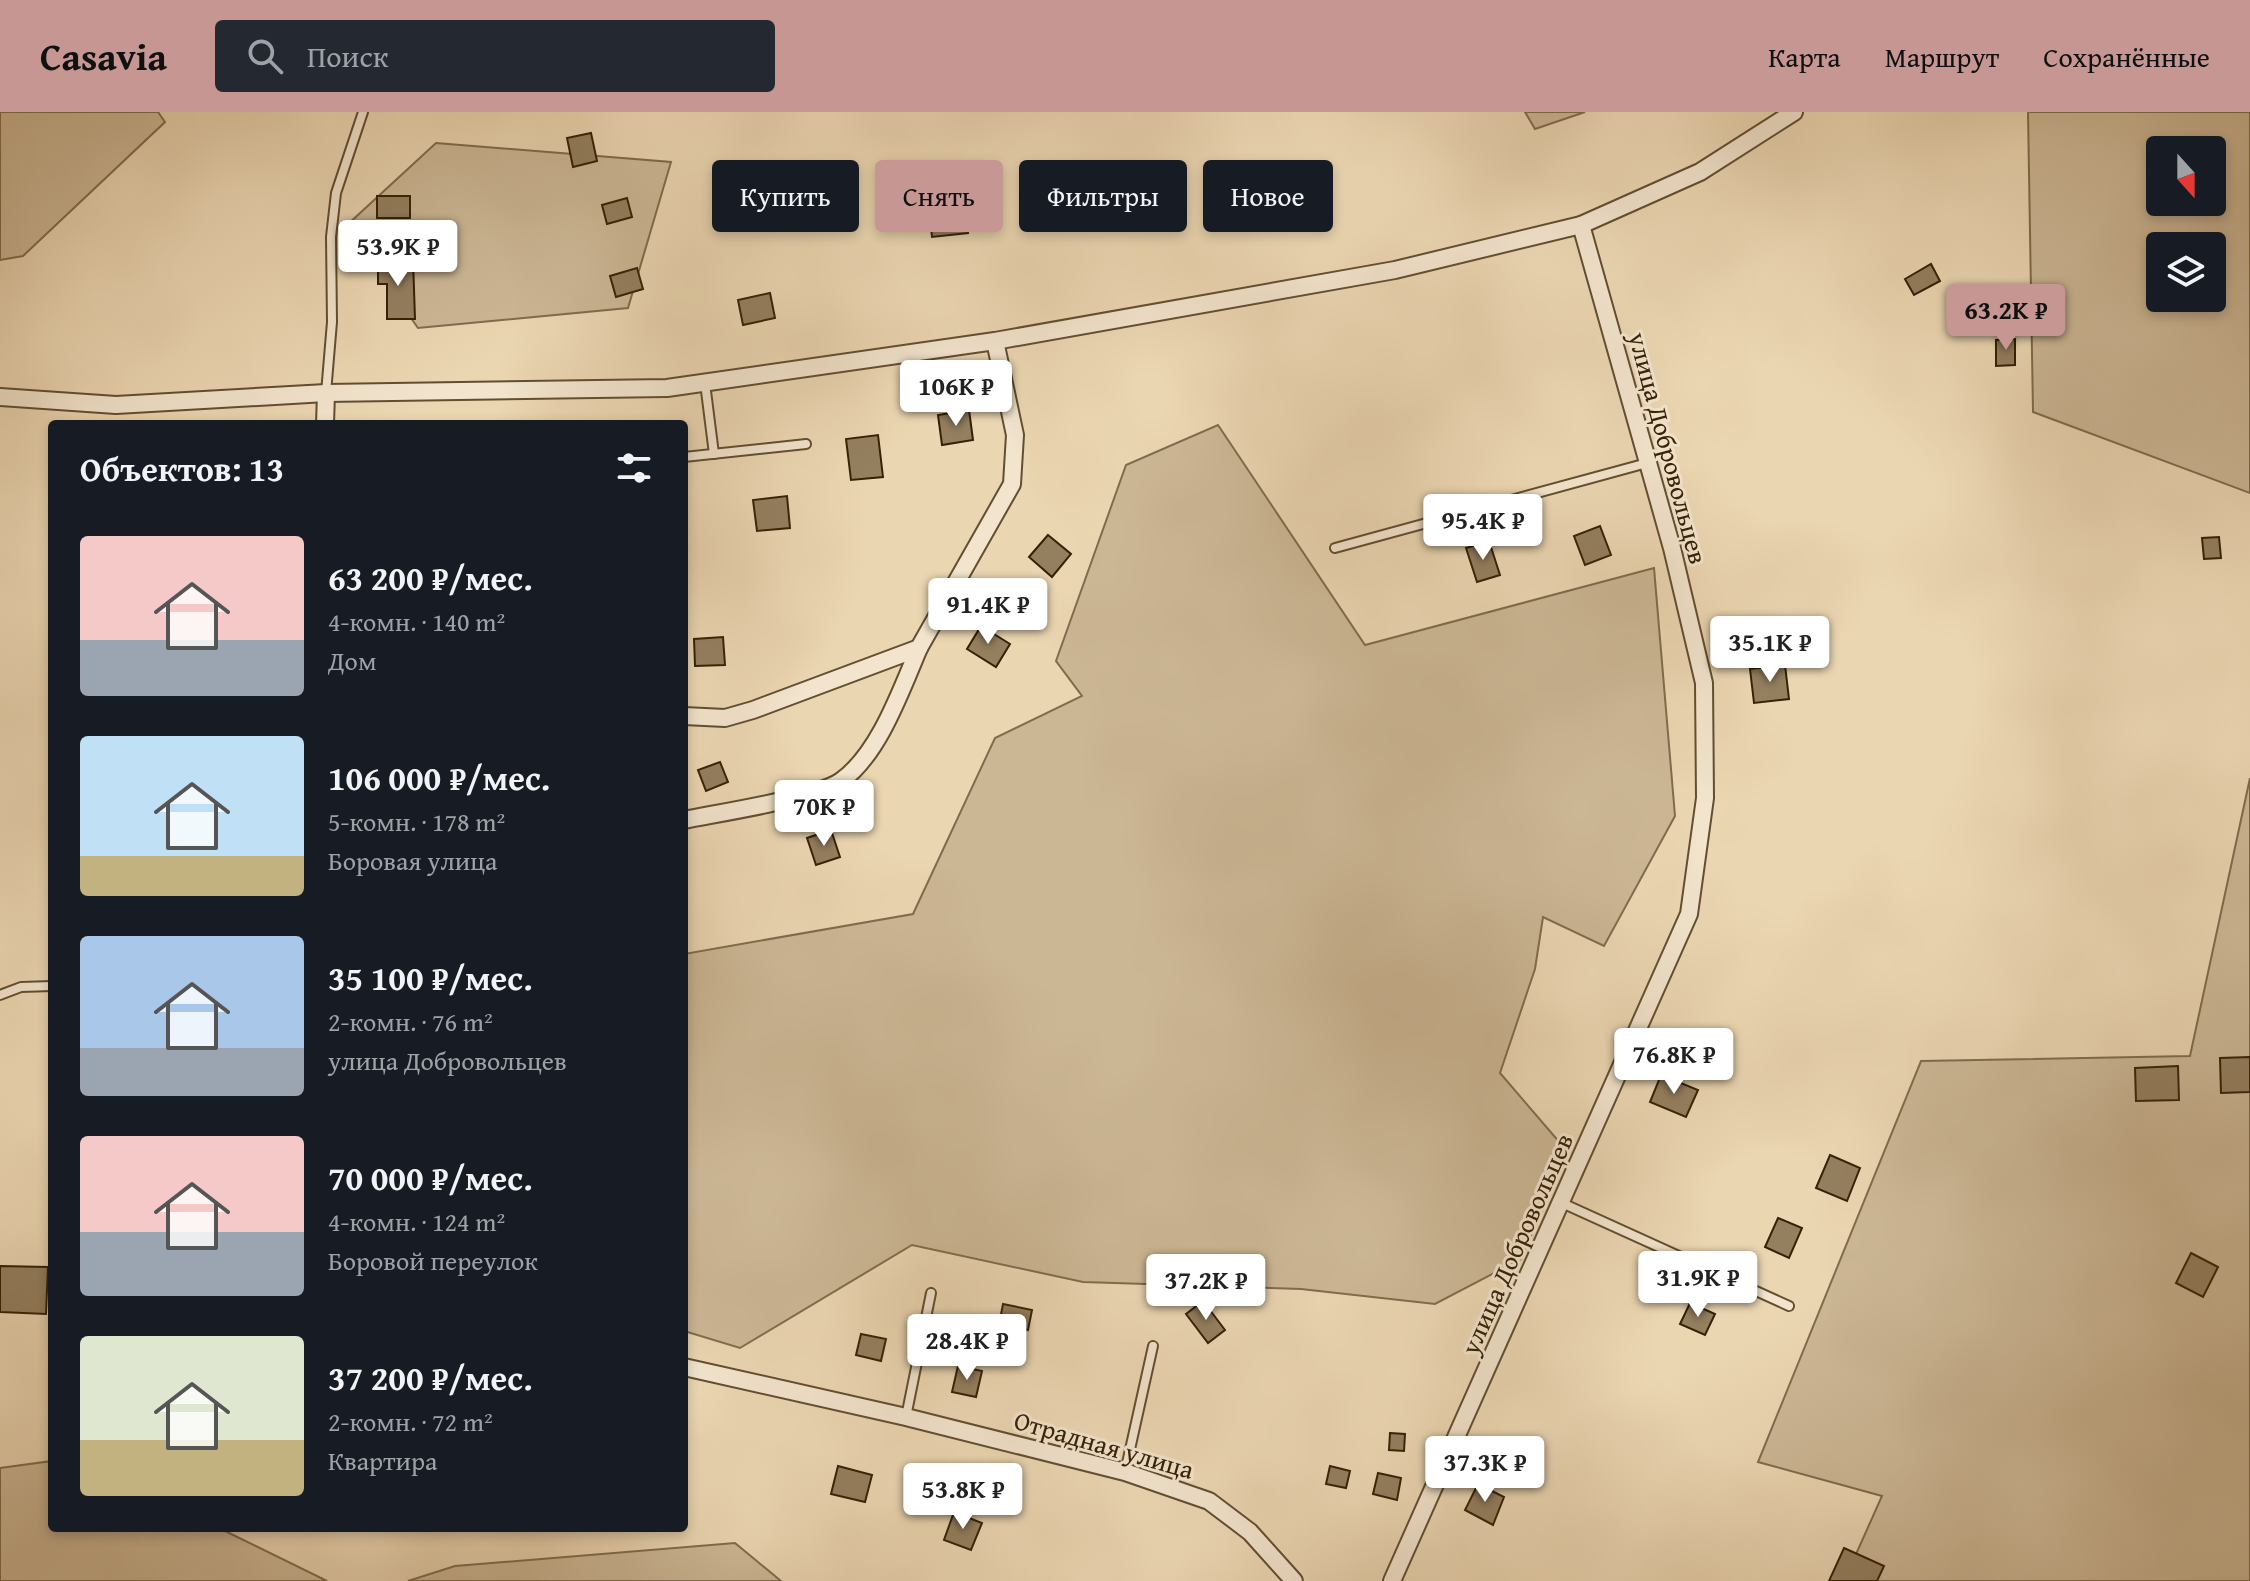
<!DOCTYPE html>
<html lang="ru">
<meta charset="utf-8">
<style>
:root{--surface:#171b24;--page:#242831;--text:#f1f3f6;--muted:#9ea1a6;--accent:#c59692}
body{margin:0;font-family:"Gentium Book Plus",serif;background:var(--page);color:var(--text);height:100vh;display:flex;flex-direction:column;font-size:30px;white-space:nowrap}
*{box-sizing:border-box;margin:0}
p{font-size:26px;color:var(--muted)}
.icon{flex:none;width:44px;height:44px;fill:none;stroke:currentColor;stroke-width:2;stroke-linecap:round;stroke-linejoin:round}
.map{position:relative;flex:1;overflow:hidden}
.details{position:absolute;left:48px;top:308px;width:640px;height:1112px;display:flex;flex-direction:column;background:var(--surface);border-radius:8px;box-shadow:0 4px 12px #0003}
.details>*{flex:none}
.banner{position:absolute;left:712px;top:48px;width:760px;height:72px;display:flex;gap:16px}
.needle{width:52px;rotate:159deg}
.tools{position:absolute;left:2146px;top:24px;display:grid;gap:16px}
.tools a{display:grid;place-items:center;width:80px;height:80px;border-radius:8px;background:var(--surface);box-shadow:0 4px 12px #0003;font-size:40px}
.price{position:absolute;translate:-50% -68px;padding:0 18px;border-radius:8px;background:#fff;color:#222;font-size:26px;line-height:52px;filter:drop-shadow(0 2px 4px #0008)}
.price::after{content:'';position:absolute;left:50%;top:48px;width:24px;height:18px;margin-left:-12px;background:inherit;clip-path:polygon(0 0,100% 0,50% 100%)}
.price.active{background:var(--accent);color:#111}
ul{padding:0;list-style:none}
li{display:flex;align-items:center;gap:24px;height:200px;padding:0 32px}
li span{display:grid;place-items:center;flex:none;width:224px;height:160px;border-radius:8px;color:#555}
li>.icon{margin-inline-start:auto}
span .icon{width:96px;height:96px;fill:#fffc;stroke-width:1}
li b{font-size:34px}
h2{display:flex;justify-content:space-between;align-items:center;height:96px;padding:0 32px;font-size:34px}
.tag{padding:0 28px;border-radius:8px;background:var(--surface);box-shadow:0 4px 12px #0003;font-size:28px;line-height:72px}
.tag.active{background:var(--accent);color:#111}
header{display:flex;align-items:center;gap:48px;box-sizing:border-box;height:112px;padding:0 40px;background:var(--accent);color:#111}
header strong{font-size:38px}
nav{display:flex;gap:44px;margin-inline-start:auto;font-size:28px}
.search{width:560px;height:72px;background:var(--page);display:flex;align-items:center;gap:20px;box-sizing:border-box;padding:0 28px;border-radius:8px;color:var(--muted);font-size:30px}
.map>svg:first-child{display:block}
.green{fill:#ccb795;stroke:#806c4d;stroke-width:2;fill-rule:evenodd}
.building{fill:#947f5f;stroke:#352105;stroke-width:2}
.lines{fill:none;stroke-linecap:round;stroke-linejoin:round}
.lane-casing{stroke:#624e30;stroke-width:12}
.street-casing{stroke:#624e30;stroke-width:20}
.lane{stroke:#f2e4cd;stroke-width:8}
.street{stroke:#f2e4cd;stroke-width:16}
.labels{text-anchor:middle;stroke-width:6;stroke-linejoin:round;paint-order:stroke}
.street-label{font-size:26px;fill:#352105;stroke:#f2e4cd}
</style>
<header>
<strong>Casavia</strong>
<div class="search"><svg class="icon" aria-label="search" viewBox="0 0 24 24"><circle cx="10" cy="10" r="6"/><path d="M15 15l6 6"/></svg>Поиск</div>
<nav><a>Карта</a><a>Маршрут</a><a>Сохранённые</a></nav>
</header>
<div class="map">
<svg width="2250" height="1469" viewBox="0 0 2250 1469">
<rect width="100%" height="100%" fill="#ebd6b2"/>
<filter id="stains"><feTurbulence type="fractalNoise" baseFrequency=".0025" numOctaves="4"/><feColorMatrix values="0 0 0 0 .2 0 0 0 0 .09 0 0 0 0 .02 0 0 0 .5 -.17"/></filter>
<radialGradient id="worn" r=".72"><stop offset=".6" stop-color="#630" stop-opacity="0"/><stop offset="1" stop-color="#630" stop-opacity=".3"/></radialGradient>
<!-- green -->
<g class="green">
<path d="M0 0H158L165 10 23 144 0 148Z"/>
<path d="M1525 0H1585L1535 17Z"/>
<path d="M2028 0H2250V381L2033 300ZM2160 38H2212V90H2160ZM2160 134H2212V186H2160Z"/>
<path d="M436 31 671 50 628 196 418 216 346 114Z"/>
<path d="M1218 313 1365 533 1654 456 1675 704 1604 834 1543 805 1535 857 1500 961 1567 1039 1521 1147 1435 1192 1301 1177 1083 1170 912 1133 740 1236 684 1219V842L913 802 995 626 1082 584 1056 549 1126 353Z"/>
<path d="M2250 666V1469H1844L1882 1384 1758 1350 1921 949 2190 944Z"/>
<path d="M52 1349V1416H219L327 1469H0V1356Z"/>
<path d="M735 1431 781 1469H408L455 1454Z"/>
</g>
<!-- building -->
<g class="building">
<path d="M591 21 597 49 573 55 567 26Z"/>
<rect x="377" y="84" width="33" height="22"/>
<path d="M627 86 632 105 607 112 602 93Z"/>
<path d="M966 104 968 121 932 125 930 107Z"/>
<path d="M378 148H413L415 207H387V172H378Z"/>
<path d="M1931 152 1940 169 1914 183 1905 167Z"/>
<path d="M637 156 643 177 616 185 610 164Z"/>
<path d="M770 181 775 206 743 213 738 188Z"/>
<path d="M2015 227V253L1996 254V228Z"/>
<path d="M969 298 973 328 942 333 938 303Z"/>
<path d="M878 323 883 365 851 368 846 327Z"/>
<path d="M787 384 790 416 757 419 753 388Z"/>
<path d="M1600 414 1611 443 1585 453 1574 424Z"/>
<path d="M1048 423 1071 442 1052 465 1029 445Z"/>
<path d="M2219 425 2221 446 2204 447 2202 426Z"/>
<path d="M1489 429 1500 463 1477 470 1466 436Z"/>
<path d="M981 514 1010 532 996 555 967 537Z"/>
<path d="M723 525 725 553 695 554 694 527Z"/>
<path d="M1785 553 1789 587 1754 591 1750 557Z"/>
<path d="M720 650 728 670 706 679 698 658Z"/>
<path d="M831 718 840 745 816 753 807 726Z"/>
<path d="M2250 945V980L2221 981 2220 946Z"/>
<path d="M2178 954 2179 988 2136 989 2135 956Z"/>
<path d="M1661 963 1698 978 1686 1005 1650 990Z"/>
<path d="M1830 1043 1860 1056 1847 1089 1816 1076Z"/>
<path d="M1778 1106 1802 1116 1789 1146 1765 1135Z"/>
<path d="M2191 1141 2218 1155 2203 1185 2176 1171Z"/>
<path d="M0 1154 48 1155 46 1202 0 1200Z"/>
<path d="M1203 1189 1225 1218 1208 1231 1186 1202Z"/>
<path d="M1690 1191 1715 1202 1705 1223 1680 1212Z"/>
<path d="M1003 1192 1032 1198 1028 1218 1013 1214 1009 1236 995 1234Z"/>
<path d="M861 1222 886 1227 881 1249 856 1243Z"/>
<path d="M958 1254 982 1259 976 1285 952 1280Z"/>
<path d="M1390 1321 1405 1322 1404 1339 1389 1338Z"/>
<path d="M838 1354 872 1363 865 1390 831 1382Z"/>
<path d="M1330 1354 1350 1359 1346 1376 1326 1372Z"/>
<path d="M1378 1361 1401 1366 1397 1388 1373 1382Z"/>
<path d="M1478 1372 1504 1385 1493 1413 1465 1398Z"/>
<path d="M954 1400 982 1411 971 1438 944 1428Z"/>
<path d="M1844 1436 1884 1454 1877 1469H1829Z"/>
</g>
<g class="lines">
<defs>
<g id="lane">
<path d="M705 271 714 342"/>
<path d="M326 281 332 210 331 125 336 81 363 0"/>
<path d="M684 345 806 332"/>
<path d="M1335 436 1647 351"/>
<path d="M0 883 21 875 52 874"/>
<path d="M1562 1091 1789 1194"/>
<path d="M906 1305 931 1181"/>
<path d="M1125 1360 1153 1234"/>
</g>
<g id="street">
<path d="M0 285 116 293 326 281 667 276 995 229 1395 158 1581 113 1700 60 1794 0"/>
<path d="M325 312 326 281"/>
<path d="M684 604 725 606 753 598 919 536 1012 372 1015 323 995 229"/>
<path d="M684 708C718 701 817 686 841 669 879 642 901 578 919 536"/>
<path d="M684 1255 906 1305 1125 1360 1209 1389 1250 1420 1294 1469"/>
<path d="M1392 1469 1689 802 1705 686 1704 571 1672 436 1581 113"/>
</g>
</defs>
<!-- lane casing -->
<use href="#lane" class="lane-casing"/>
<!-- street casing -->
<use href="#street" class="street-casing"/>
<!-- lane -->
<use href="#lane" class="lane"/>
<!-- street -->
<use href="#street" class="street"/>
</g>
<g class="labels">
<!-- street labels -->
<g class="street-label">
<text transform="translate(1668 336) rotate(75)" y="9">улица Добровольцев</text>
<text transform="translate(1517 1132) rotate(-66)" y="9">улица Добровольцев</text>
<text transform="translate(1104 1333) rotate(16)" y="9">Отрадная улица</text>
</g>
</g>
<rect width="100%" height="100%" filter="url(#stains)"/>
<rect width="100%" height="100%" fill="url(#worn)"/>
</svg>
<div class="tools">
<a><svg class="needle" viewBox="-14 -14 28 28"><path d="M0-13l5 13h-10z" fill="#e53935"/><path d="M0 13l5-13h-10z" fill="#9ea1a6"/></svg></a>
<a><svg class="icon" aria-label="layers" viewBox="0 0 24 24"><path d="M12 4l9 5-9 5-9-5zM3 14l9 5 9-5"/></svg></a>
</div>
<b class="price" style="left:398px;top:176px">53.9K ₽</b>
<b class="price active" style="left:2006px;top:240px">63.2K ₽</b>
<b class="price" style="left:956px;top:316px">106K ₽</b>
<b class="price" style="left:1483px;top:450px">95.4K ₽</b>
<b class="price" style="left:988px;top:534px">91.4K ₽</b>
<b class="price" style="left:1770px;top:572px">35.1K ₽</b>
<b class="price" style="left:824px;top:736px">70K ₽</b>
<b class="price" style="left:1674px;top:984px">76.8K ₽</b>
<b class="price" style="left:1698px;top:1207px">31.9K ₽</b>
<b class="price" style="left:1206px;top:1210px">37.2K ₽</b>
<b class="price" style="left:967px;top:1270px">28.4K ₽</b>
<b class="price" style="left:1485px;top:1392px">37.3K ₽</b>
<b class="price" style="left:963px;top:1419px">53.8K ₽</b>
<div class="banner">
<a class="tag">Купить</a>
<a class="tag active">Снять</a>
<a class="tag">Фильтры</a>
<a class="tag">Новое</a>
</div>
<section class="details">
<h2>Объектов: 13<svg class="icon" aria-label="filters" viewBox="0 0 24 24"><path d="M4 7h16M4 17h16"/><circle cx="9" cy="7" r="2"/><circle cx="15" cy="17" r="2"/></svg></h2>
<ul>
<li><span style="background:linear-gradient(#f6c9c9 65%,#9aa5b1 0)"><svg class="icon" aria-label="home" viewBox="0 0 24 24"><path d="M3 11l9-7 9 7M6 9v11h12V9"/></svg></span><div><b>63 200 ₽/мес.</b><p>4-комн. · 140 m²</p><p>Дом</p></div></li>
<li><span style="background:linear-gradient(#bfe0f5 75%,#c2b280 0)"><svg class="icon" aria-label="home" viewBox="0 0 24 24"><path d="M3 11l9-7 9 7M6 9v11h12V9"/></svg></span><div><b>106 000 ₽/мес.</b><p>5-комн. · 178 m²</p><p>Боровая улица</p></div></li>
<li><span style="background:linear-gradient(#a9c7e8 70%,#9aa5b1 0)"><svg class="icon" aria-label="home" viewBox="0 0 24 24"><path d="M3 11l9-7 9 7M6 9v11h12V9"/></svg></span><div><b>35 100 ₽/мес.</b><p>2-комн. · 76 m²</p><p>улица Добровольцев</p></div></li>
<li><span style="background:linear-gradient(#f6c9c9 60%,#9aa5b1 0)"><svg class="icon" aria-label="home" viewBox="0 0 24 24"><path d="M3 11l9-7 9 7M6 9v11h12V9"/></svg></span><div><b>70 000 ₽/мес.</b><p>4-комн. · 124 m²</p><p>Боровой переулок</p></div></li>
<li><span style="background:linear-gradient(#dfe7d0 65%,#c2b280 0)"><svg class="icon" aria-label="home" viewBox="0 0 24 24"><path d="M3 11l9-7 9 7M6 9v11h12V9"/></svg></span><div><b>37 200 ₽/мес.</b><p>2-комн. · 72 m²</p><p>Квартира</p></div></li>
</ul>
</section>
</div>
